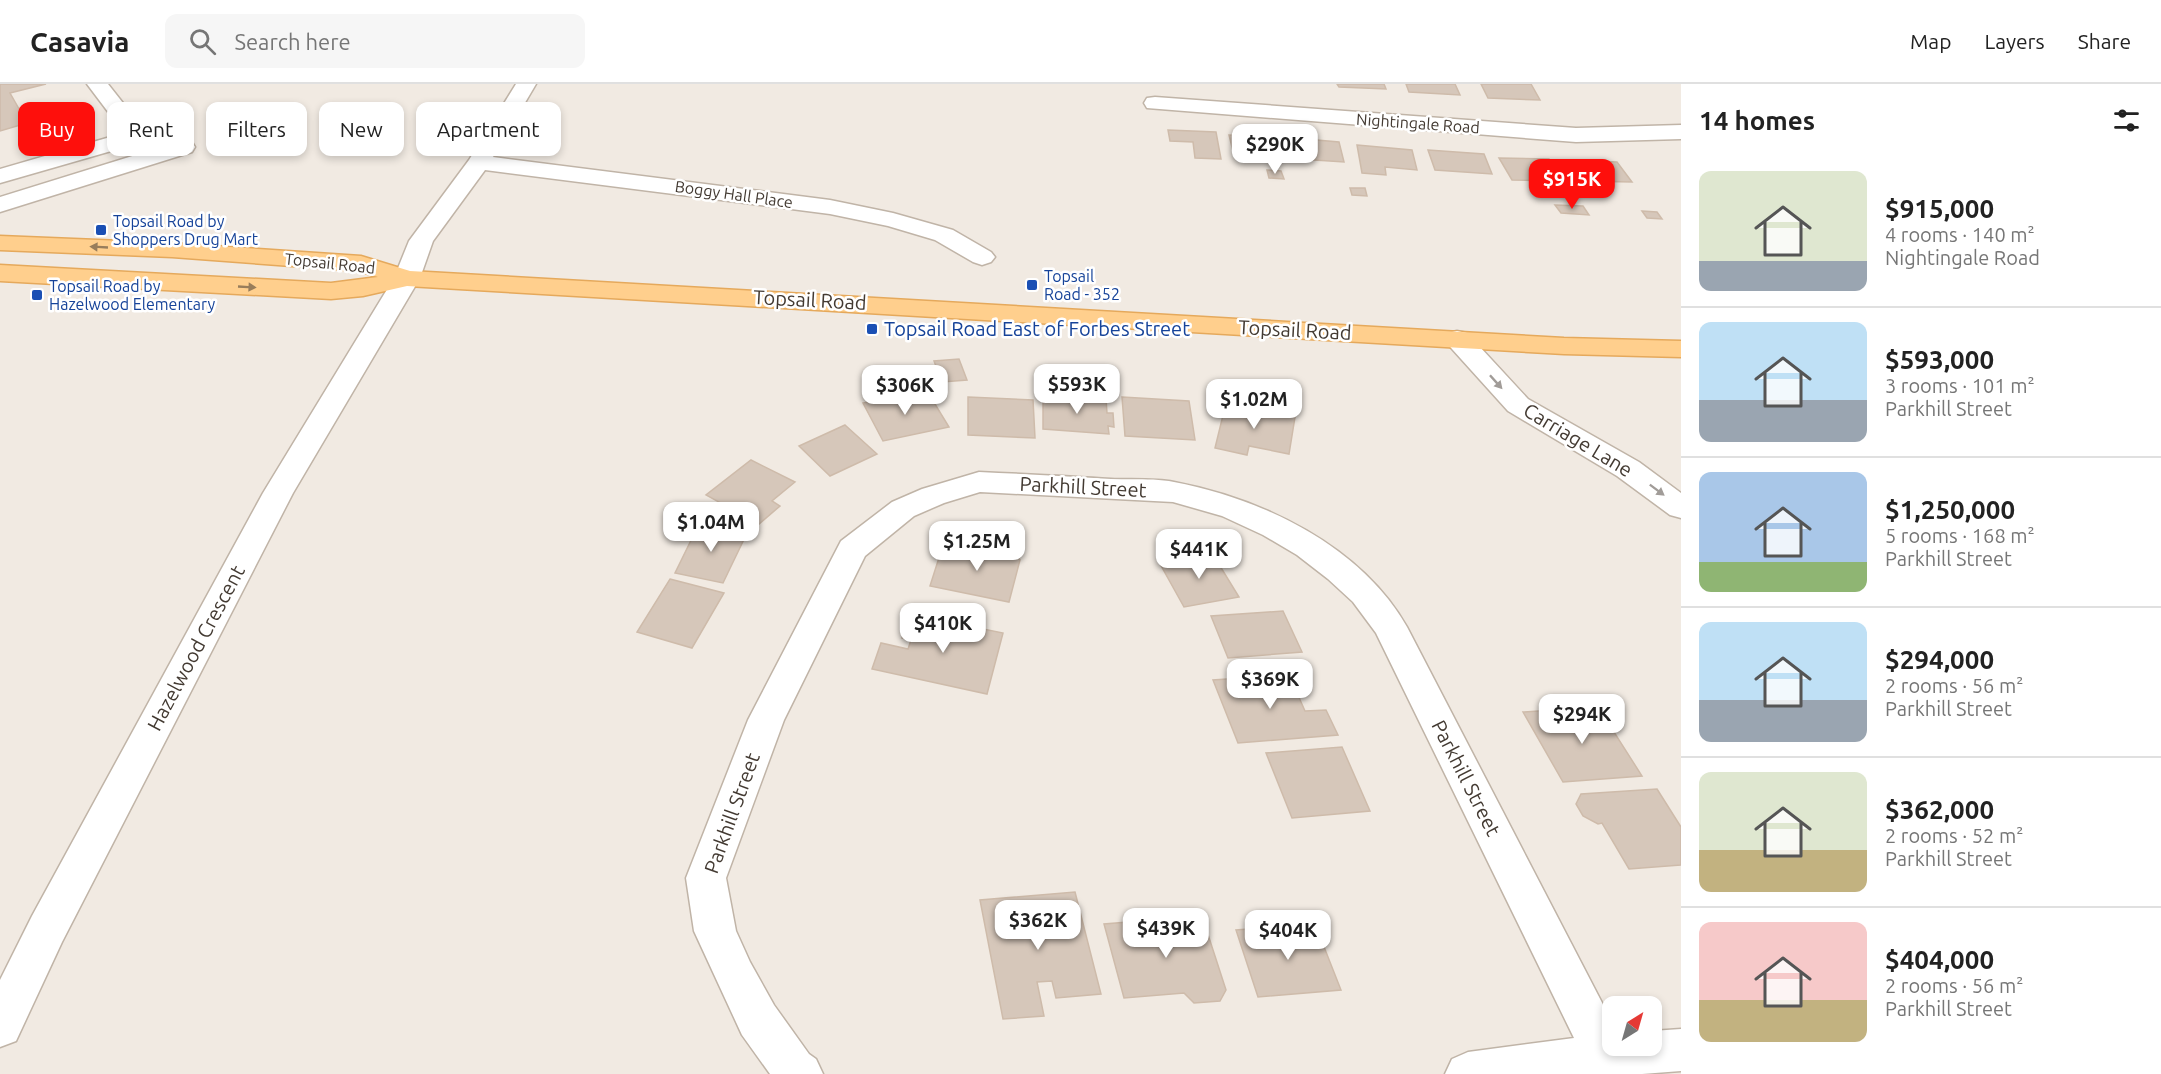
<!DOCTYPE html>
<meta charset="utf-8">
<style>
:root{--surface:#fff;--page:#f6f6f6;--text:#222;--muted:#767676;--line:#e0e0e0;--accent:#fe0f0c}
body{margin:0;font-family:Ubuntu,sans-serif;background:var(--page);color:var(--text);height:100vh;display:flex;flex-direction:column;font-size:22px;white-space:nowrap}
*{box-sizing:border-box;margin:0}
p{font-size:20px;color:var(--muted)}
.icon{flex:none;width:33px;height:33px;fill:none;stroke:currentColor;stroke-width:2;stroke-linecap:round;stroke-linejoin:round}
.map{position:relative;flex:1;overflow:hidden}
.sheet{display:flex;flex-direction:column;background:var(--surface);width:480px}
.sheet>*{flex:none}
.hud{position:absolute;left:18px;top:18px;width:570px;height:54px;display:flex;gap:12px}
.needle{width:39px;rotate:37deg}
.tools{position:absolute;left:1602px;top:912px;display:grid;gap:12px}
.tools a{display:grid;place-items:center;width:60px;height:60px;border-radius:12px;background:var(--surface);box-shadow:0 3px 9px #0003;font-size:30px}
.price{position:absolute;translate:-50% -51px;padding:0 14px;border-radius:12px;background:#fff;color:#222;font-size:20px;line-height:39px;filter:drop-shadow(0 2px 3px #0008)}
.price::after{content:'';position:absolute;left:50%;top:36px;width:18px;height:14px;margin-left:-9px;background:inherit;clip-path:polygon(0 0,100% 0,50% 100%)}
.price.active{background:var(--accent);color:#fff}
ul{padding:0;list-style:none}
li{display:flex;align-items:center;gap:18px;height:150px;padding:0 18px}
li+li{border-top:2px solid var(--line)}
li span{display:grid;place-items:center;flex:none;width:168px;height:120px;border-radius:12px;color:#555}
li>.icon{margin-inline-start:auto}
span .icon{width:72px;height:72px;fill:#fffc;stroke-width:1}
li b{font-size:26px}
h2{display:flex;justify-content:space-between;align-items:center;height:72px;padding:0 18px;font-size:26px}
.tag{padding:0 21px;border-radius:12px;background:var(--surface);box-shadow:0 3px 9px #0003;font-size:21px;line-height:54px}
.tag.active{background:var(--accent);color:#fff}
header{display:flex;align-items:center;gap:36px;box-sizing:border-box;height:84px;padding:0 30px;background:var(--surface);border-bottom:2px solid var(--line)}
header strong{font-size:28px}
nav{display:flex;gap:33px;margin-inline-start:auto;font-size:21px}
.search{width:420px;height:54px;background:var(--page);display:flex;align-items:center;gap:15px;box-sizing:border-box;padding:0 21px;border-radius:12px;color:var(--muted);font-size:22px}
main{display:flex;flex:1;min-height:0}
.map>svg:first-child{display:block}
.building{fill:#d6c7ba;stroke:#cebbaa;stroke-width:1.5}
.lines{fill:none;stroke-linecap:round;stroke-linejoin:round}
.minor-casing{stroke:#c0b4a7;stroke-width:3}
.major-casing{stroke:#e5a95c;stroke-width:3}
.minor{fill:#fff;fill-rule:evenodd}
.major{fill:#ffcf8d;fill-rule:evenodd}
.oneway{fill:#987d5b}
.oneway2{fill:#a19c98}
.transit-dot{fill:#1a4fb4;stroke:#fff;stroke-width:2}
.labels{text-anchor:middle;stroke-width:5;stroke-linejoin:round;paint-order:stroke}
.far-street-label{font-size:16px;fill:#433a32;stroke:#fff}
.far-transit-label{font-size:16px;fill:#164399;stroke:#fff;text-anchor:start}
.street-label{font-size:20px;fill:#433a32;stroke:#fff}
.transit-label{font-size:20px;fill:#164399;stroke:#fff;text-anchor:start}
</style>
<header>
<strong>Casavia</strong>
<div class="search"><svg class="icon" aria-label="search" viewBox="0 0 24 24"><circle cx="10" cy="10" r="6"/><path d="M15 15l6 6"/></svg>Search here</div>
<nav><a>Map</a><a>Layers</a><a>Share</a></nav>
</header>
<main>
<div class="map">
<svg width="1681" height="990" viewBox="0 0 1681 990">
<rect width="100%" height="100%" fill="#f1eae2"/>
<!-- building -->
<g class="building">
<path d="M0 0H46L10 9 27 39 0 47Z"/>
<path d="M1337 0H1384L1386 5 1339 3Z"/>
<path d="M1406 0H1455L1460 11 1409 8Z"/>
<path d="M1481 0H1531L1540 16 1488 14Z"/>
<path d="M1168 46 1216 48 1221 75 1195 74 1193 58 1170 57Z"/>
<path d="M1229 51 1277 53 1283 73 1234 71Z"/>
<path d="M1294 54 1339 58 1344 78 1299 75Z"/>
<path d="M1357 61 1412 66 1417 86 1385 83 1386 91 1362 89Z"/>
<path d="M1428 66 1484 70 1492 90 1435 86Z"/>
<path d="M1499 74 1549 75 1564 97 1512 96Z"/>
<path d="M1566 76 1617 78 1632 98 1579 97Z"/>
<path d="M1267 86 1281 87 1284 95 1269 94Z"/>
<path d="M1350 104H1365L1367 112 1352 111Z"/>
<path d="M1555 121 1583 122 1589 131 1561 129Z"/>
<path d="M1642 127 1657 128 1662 135 1647 134Z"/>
<path d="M959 275 967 296 942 298 934 277Z"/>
<path d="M927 307 949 343 883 357 863 319Z"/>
<path d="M1043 311 1106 315 1107 329H1113L1114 343 1108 342 1109 350 1043 345Z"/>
<path d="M968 313 1033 316 1035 354 968 351Z"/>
<path d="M1122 313 1189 317 1195 356 1125 352Z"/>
<path d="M1226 319 1295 333 1289 370 1249 362 1247 371 1215 364Z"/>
<path d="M845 341 877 370 830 392 799 362Z"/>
<path d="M751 376 795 398 772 417 780 422 759 440 706 411Z"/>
<path d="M699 440 747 449 723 499 675 489Z"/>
<path d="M943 461 989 469 998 465 1015 469 1020 476 1009 518 930 502Z"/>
<path d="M1212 469 1239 513 1184 523 1159 478Z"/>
<path d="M670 495 724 509 692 564 637 548Z"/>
<path d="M1283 527 1302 568 1228 574 1211 532Z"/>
<path d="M910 530 1003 549 987 610 872 585 881 559 908 565 911 556 902 554Z"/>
<path d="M1289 591 1305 627 1326 626 1338 651 1238 659 1213 596Z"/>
<path d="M1598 623 1642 692 1563 698 1523 628Z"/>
<path d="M1342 663 1370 727 1292 734 1266 669Z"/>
<path d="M1657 705 1681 743V781L1629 785 1602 739 1598 740 1583 732 1576 720 1581 710Z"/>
<path d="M1075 808 1101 910 1056 914 1052 897 1037 898 1044 932 1003 935 980 816Z"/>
<path d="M1202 832 1226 906 1220 917 1194 919 1184 909 1124 914 1104 840Z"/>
<path d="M1315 840 1341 906 1258 913 1236 846Z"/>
</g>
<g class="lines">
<defs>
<g id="minor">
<path d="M87 0H108L149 52 146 57 0 99V85L124 49Z"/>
<path d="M516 0H536L493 73 830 116 893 129 953 146 991 168 995 173 991 178 982 181 973 178 935 156 888 142 830 130 485 86 433 157 420 194 293 409 62 858 16 957 0 963V896L32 832 263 409 394 194 409 157 469 76Z"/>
<path d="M1155 13 1576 44 1681 41V55L1576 58 1147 24 1144 19 1147 14Z"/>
<path d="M184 56 192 58 195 63 192 68 0 128V113Z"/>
<path d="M1457 247 1467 249 1528 315 1639 378 1681 409V434L1670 431 1617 392 1508 327 1443 255 1447 249Z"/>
<path d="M979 388C1023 390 1067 392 1111 395 1131 396 1154 394 1174 398 1263 415 1361 462 1407 543L1612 938V962H1652V947L1681 945V987L1642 990H1445L1452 975 1468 968 1574 954 1376 549 1353 518 1328 495 1297 471 1263 451 1222 432 1173 418 980 408 944 419 914 432 865 472 784 636 726 794 736 847 750 878 774 921 809 970 816 975 823 990H770L742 951 694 847 686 794 748 636 841 457 892 418 922 405Z"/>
</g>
<path id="major" d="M0 152 172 159 361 172 410 187 1564 254 1681 257V273L1564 270 407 202 363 212 331 215 0 197V181L331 199 378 193 359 187 172 173 0 166Z"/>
</defs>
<!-- minor casing -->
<use href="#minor" class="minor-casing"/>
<!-- major casing -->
<use href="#major" class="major-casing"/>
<!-- minor -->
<use href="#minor" class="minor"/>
<!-- major -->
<use href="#major" class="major"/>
</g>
<!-- one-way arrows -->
<defs><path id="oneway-solid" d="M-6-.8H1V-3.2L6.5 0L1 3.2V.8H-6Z" transform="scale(1.5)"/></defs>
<g class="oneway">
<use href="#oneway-solid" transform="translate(99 163) rotate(-177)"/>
<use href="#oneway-solid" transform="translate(247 203) rotate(3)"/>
</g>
<g class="oneway2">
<use href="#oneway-solid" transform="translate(1496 298) rotate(48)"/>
<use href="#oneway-solid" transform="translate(1657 406) rotate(37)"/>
</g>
<!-- markers -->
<g class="transit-dot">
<rect x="95" y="140" width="12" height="12" rx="3"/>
<rect x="1026" y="195" width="12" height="12" rx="3"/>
<rect x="31" y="205" width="12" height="12" rx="3"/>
<rect x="866" y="239" width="12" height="12" rx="3"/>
</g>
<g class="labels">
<!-- far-street labels -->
<g class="far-street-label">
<text transform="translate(1418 39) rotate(4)" y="6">Nightingale Road</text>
<text transform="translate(734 110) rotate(8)" y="6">Boggy Hall Place</text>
<text transform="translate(330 179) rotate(6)" y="6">Topsail Road</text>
</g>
<!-- far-transit labels -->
<g class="far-transit-label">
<text x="113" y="143">Topsail Road by<tspan x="113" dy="18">Shoppers Drug Mart</tspan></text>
<text x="1044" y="198">Topsail<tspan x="1044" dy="18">Road - 352</tspan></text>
<text x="49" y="208">Topsail Road by<tspan x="49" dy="18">Hazelwood Elementary</tspan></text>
</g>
<!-- street labels -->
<g class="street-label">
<text transform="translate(810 216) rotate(3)" y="7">Topsail Road</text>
<text transform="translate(1295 246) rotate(3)" y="7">Topsail Road</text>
<text transform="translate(1578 356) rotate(31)" y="7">Carriage Lane</text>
<text transform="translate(1083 403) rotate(3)" y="7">Parkhill Street</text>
<text transform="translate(196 564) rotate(-62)" y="7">Hazelwood Crescent</text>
<text transform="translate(1466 694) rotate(63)" y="7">Parkhill Street</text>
<text transform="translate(732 729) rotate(-70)" y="7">Parkhill Street</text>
</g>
<!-- transit labels -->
<g class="transit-label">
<text x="884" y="252">Topsail Road East of Forbes Street</text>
</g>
</g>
</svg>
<div class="tools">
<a><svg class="needle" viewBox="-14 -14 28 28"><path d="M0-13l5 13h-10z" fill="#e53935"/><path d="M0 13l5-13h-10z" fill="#767676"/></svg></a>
</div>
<b class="price" style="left:1275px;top:91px">$290K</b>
<b class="price active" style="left:1572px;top:126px">$915K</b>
<b class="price" style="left:1077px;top:331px">$593K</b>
<b class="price" style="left:905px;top:332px">$306K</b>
<b class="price" style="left:1254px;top:346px">$1.02M</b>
<b class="price" style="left:711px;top:469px">$1.04M</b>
<b class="price" style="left:977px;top:488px">$1.25M</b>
<b class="price" style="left:1199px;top:496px">$441K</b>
<b class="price" style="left:943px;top:570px">$410K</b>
<b class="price" style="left:1270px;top:626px">$369K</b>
<b class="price" style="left:1582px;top:661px">$294K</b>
<b class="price" style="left:1038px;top:867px">$362K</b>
<b class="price" style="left:1166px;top:875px">$439K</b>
<b class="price" style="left:1288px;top:877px">$404K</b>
<div class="hud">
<a class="tag active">Buy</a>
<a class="tag">Rent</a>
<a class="tag">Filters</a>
<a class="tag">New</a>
<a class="tag">Apartment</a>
</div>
</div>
<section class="sheet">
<h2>14 homes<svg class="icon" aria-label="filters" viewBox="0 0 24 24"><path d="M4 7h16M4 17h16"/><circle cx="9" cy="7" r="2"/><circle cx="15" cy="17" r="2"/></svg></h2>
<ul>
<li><span style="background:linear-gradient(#dfe7d0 75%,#9aa5b1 0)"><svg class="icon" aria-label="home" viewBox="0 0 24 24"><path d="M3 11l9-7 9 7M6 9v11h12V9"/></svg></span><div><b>$915,000</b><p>4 rooms · 140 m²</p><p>Nightingale Road</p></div></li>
<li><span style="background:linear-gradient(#bfe0f5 65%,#9aa5b1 0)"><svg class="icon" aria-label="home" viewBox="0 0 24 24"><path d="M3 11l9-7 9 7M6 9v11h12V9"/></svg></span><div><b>$593,000</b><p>3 rooms · 101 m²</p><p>Parkhill Street</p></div></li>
<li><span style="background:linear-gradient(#a9c7e8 75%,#8fb573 0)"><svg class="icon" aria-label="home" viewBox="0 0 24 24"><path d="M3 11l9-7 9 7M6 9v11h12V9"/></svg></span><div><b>$1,250,000</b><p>5 rooms · 168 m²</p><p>Parkhill Street</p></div></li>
<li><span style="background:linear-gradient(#bfe0f5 65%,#9aa5b1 0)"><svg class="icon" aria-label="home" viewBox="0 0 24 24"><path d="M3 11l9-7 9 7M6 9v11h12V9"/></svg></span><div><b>$294,000</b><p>2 rooms · 56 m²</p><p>Parkhill Street</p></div></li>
<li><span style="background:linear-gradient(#dfe7d0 65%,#c2b280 0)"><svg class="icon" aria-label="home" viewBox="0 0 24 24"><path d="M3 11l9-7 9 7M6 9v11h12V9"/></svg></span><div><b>$362,000</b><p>2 rooms · 52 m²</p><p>Parkhill Street</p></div></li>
<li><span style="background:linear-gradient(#f6c9c9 65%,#c2b280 0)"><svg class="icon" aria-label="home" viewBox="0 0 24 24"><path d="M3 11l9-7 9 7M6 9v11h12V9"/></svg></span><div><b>$404,000</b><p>2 rooms · 56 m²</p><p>Parkhill Street</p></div></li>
</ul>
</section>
</main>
